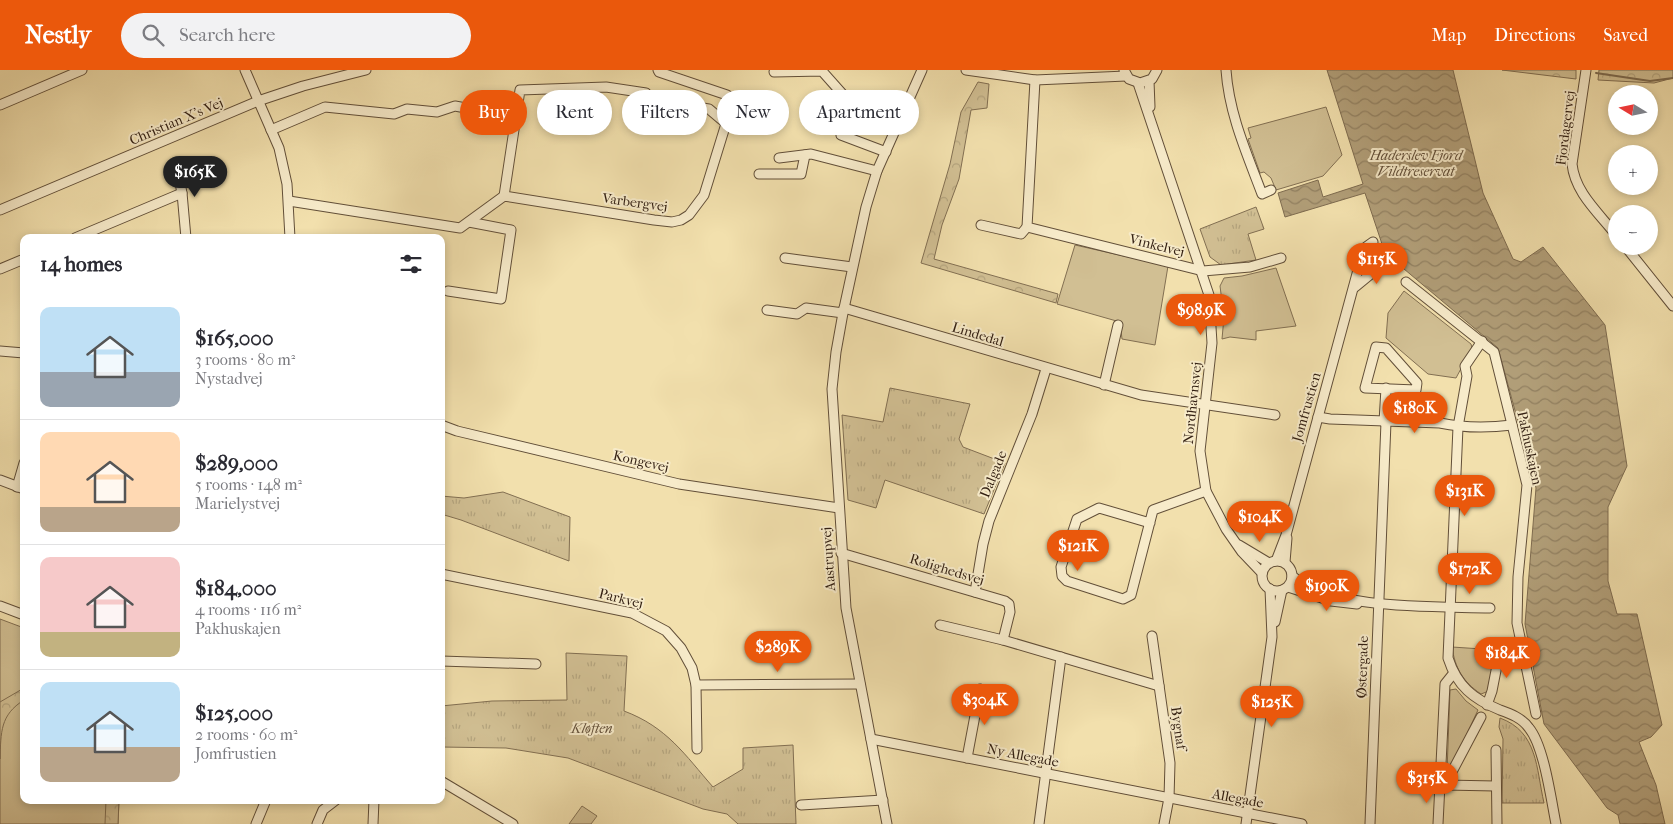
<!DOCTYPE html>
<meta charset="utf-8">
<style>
:root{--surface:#fff;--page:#f2f2f3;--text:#2b2b33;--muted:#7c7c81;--line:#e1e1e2;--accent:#ea580c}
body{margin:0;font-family:"IM FELL French Canon",serif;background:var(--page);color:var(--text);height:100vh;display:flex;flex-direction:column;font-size:19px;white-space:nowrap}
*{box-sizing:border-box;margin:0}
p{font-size:16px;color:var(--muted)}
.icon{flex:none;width:28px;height:28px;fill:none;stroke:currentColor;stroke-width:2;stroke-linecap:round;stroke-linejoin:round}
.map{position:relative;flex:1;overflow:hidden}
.panel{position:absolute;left:20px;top:164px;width:425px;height:570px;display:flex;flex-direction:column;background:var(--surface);border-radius:10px;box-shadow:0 2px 8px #0003}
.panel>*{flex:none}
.guide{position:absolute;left:460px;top:20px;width:475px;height:45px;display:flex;gap:10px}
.needle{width:32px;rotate:280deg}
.buttons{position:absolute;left:1608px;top:15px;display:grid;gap:10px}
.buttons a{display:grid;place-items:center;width:50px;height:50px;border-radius:50%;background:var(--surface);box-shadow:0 2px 8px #0003;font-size:25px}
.price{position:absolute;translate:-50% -42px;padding:0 11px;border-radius:18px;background:var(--accent);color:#fff;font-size:16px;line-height:32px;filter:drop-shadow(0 1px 2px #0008)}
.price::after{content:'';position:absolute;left:50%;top:30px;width:15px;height:11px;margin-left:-8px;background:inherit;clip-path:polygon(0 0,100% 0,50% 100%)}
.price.selected{background:#222;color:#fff}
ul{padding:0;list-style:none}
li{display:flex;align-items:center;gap:15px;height:125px;padding:0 20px}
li+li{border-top:1px solid var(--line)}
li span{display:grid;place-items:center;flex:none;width:140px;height:100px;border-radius:10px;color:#555}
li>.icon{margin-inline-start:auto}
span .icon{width:60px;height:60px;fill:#fffc;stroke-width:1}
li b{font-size:21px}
h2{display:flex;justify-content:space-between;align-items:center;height:60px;padding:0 20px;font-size:21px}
.chip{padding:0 18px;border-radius:22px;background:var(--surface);box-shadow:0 2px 8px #0003;font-size:18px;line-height:45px}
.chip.selected{background:var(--accent);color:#fff}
header{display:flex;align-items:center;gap:30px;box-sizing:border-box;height:70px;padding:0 25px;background:var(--accent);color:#fff}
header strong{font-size:24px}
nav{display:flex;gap:28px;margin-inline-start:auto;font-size:18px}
.search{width:350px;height:45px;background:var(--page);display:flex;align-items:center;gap:12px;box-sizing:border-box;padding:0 18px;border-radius:28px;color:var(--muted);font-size:19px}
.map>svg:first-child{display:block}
.grass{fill:#d1bf93;stroke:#826f52}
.forest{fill:url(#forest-crowns);stroke:#826f52}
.park{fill:url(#park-tufts);stroke:#826f52}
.water{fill:url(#water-waves);stroke:#7e6b4f}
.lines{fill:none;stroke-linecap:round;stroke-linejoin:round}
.stream{stroke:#7e6b4f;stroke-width:2}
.minor-casing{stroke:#624f39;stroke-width:11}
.minor{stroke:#f7ebca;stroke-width:9}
.labels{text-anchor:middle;stroke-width:4;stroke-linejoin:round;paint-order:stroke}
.street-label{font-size:14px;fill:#321f12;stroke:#f7ebca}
.park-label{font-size:14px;font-style:italic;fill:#624f39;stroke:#f7ebca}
</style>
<header>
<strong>Nestly</strong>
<div class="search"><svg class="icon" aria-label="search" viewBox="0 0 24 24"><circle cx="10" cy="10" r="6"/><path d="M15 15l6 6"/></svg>Search here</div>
<nav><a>Map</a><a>Directions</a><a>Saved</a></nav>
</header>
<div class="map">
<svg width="1673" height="754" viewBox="0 0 1673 754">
<defs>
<pattern id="forest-crowns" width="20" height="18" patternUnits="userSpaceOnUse" patternTransform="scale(1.25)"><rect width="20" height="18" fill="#d1bf93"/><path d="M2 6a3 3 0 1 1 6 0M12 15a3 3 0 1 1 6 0" fill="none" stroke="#b4a47e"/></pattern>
<pattern id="park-tufts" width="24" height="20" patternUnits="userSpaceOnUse" patternTransform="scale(1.25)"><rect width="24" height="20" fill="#d1bf93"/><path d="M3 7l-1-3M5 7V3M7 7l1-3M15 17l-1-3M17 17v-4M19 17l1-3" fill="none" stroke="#b4a47e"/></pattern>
<pattern id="water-waves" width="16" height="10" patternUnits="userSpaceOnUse" patternTransform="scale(1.25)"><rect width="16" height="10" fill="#b19e78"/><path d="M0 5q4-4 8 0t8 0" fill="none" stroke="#918061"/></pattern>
</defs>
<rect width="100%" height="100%" fill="#f2e0ad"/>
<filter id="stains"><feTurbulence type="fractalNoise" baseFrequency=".004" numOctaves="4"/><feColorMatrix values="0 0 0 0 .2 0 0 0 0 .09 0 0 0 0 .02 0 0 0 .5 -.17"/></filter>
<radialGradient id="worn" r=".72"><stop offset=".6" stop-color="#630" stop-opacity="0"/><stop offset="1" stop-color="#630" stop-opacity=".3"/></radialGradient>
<!-- grass -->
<g class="grass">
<path d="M1326 37 1342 85 1323 106 1276 120 1271 108 1264 102 1260 103 1248 69 1251 68 1248 58Z"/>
<path d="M1075 175 1168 196 1155 275 1122 269 1120 252 1057 234Z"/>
<path d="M1276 198 1296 256 1256 261V270L1230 267 1222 269 1224 247 1220 216 1224 208 1242 206Z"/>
<path d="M1404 221 1471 274 1472 278 1456 308 1428 304 1386 268 1388 243Z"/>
<path d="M0 549 24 558V730H119L118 754H0Z"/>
<path d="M1452 577 1497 580 1489 621 1481 624C1463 612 1455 598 1452 577Z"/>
<path d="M1456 619 1466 631 1478 640 1449 702H1447L1450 620Z"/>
<path d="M582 736 597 746 591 754H569Z"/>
</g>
<!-- forest -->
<g class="forest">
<path d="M1502 0H1576V9Z"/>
<path d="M1599 0H1673V8L1654 13 1598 10Z"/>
<path d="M978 12 989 14 987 38 971 40 959 109 942 155 934 189 1058 224 1056 233 921 193 950 94 961 42Z"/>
<path d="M24 618V630C0 645 1 662 0 689V632Z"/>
<path d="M106 730H119L118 754H105Z"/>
</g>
<!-- park -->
<g class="park">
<path d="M1256 137 1264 159 1248 164 1256 190 1221 195 1210 187 1200 159Z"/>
<path d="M890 318 970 334 959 369 963 377 1005 393 984 444 885 410 876 438 848 430 842 345 883 352Z"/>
<path d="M503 422 570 447 569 491 461 450 441 444V426L464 428Z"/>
<path d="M566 583 627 586 624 641C667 657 685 685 713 717L743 699V678L793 675 796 754H738L727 744 703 739 568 688 506 678 441 677V636L492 631 567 630Z"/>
<path d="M1500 648C1538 662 1536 698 1544 733H1502L1503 669 1499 657Z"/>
</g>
<!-- water -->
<path class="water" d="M1327 0H1453L1483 123 1513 189 1521 192 1543 177 1605 255 1627 396 1608 437V511L1617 544H1637L1662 655 1651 667 1639 672 1656 715 1665 754H1620L1618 745 1607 738 1544 654 1525 554 1536 418 1498 278 1385 183 1365 123 1285 147 1278 123 1318 110 1323 127 1363 114Z"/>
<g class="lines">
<!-- stream -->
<path class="stream" d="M1596 3 1650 11 1673 8"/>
<defs>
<g id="minor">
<path d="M245 0 279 78 287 114 290 168"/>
<path d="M966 0 1035 10 1126 6"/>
<path d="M1124 0 1129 9 1140 13 1152 9 1157 0"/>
<path d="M1226 0C1229 44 1247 84 1262 124L1271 120"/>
<path d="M1586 0 1572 94C1575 123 1599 143 1616 165"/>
<path d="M774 2 822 1 846 28 841 65 886 82"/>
<path d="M1035 10 1027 157 1203 201 1250 197 1281 188"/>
<path d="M1149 11 1150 37"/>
<path d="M1138 13 1209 225 1212 273 1200 381 1206 421 1226 459 1242 482 1262 503"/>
<path d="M0 35 82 0"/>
<path d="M271 60 325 37 394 44 407 39 437 42 455 36 514 47"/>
<path d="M779 88 811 84 877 101"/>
<path d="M176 93 182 123 186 168"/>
<path d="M759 104H801L805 85"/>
<path d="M504 126 520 20 606 17 646 23 651 30 709 39 722 50 728 52"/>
<path d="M289 131 460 158 504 126 654 150 672 152 681 150 689 145 704 125 733 31 727 25 659 2 658 0"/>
<path d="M0 140 258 31 303 16 366 0"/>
<path d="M981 155 1021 164 1027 157"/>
<path d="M75 168 182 123"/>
<path d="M1625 176 1673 236"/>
<path d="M785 188 852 197"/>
<path d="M0 199 24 189"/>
<path d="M1406 212 1494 282 1527 415 1518 507 1517 553 1536 644"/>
<path d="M1355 217 1383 194"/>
<path d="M448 221 501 229 511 160 469 152"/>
<path d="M844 238 1141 325 1275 345"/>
<path d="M767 240 797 244 806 238 843 243"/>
<path d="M1482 271 1465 296 1467 306 1458 357 1448 588C1457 616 1473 629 1500 640 1511 644 1522 648 1529 658 1544 676 1551 729 1556 754"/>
<path d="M1376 277 1386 278 1417 313 1416 320 1365 318Z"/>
<path d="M0 281 24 283"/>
<path d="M1104 315 1118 255"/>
<path d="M1318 347 1330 349 1440 353C1464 358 1488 358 1512 355"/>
<path d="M1384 352 1386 318"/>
<path d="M441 355 457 361 679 414 839 438"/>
<path d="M0 410 24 419"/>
<path d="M17 417 24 393"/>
<path d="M1150 453 1099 438 1077 449 1061 497 1062 506 1067 511 1123 529 1131 525 1153 440 1206 421"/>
<path d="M1239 475 1269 493"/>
<path d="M841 483 1005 531 1009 534 1010 542 1003 570 1159 616"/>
<circle cx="1277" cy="506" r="15"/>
<path d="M1276 491 1286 465 1358 200 1366 177 1373 172"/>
<path d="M1285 492 1287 468"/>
<path d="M441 504 632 543 666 561 681 578 692 598 696 615 697 679"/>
<path d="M1292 506C1332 541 1439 536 1490 538"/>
<path d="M1288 517 1331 531 1357 534"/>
<path d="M975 522 983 474 989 451 1032 344 1046 299"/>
<path d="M0 536 24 545"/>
<path d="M1275 552 1282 520"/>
<path d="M940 555 1003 570"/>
<path d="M1152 566 1170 693 1169 728 1164 754"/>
<path d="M441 591 536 594"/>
<path d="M696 615 860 614"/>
<path d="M1487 635 1492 621 1500 580 1523 579"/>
<path d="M871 669 1302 754"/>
<path d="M1496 680 1497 754"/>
<path d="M967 688 980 619"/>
<path d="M441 711 513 754"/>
<path d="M1440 715H1445L1481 647"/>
<path d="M1445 715 1495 716"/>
<path d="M801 735 883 730"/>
<path d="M256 754 266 730"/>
<path d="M317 754 323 740 336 730"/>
<path d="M373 754 374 730"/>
<path d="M887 754 846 538 832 319 836 282 843 243 866 137 877 101 922 0"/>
<path d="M1039 754 1061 587"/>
<path d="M1246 754 1272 567 1270 519"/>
<path d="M1370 754 1386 352"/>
<path d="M1438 754 1445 614 1453 604"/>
</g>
</defs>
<!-- minor casing -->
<use href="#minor" class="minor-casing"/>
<!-- minor -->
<use href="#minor" class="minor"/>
</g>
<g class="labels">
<!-- street labels -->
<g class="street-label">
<text transform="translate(176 51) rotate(-23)" y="5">Christian X's Vej</text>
<text transform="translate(1565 58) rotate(-83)" y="5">Fjordagervej</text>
<text transform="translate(635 132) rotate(8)" y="5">Varbergvej</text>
<text transform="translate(1157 175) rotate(14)" y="5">Vinkelvej</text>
<text transform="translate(978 264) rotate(17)" y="5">Lindedal</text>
<text transform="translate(1192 333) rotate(-84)" y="5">Nordhavnsvej</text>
<text transform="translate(1306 337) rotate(-74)" y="5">Jomfrustien</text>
<text transform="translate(1530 378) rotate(78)" y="5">Pakhuskajen</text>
<text transform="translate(641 391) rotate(13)" y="5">Kongevej</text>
<text transform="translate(993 404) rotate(-68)" y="5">Dalgade</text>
<text transform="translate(828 489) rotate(-94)" y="5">Aastrupvej</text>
<text transform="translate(947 499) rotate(17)" y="5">Rolighedsvej</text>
<text transform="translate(621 528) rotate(14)" y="5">Parkvej</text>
<text transform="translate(1362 597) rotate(-88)" y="5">Østergade</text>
<text transform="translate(1179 658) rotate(82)" y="5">Bygnaf</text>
<text transform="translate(1023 685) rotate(11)" y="5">Ny Allegade</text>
<text transform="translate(1238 728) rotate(11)" y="5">Allegade</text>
</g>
<!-- park labels -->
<g class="park-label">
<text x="1416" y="90">Haderslev Fjord<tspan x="1416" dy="16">Vildtreservat</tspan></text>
<text x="592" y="663">Kløften</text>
</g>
</g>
<rect width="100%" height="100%" filter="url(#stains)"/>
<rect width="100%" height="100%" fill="url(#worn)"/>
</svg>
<div class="buttons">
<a><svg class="needle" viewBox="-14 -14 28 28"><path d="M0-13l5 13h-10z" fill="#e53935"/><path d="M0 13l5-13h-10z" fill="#7c7c81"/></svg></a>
<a>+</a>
<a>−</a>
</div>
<b class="price selected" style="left:195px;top:128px">$165K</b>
<b class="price" style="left:1377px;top:215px">$115K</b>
<b class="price" style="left:1201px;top:266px">$98.9K</b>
<b class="price" style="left:1415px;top:364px">$180K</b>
<b class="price" style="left:1465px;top:447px">$131K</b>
<b class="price" style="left:1260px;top:473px">$104K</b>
<b class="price" style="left:1078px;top:502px">$121K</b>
<b class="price" style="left:1470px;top:525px">$172K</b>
<b class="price" style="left:1327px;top:542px">$190K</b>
<b class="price" style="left:778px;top:603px">$289K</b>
<b class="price" style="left:1507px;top:609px">$184K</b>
<b class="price" style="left:985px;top:656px">$304K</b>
<b class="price" style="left:1272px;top:658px">$125K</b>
<b class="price" style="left:1427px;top:734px">$315K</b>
<div class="guide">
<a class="chip selected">Buy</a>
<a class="chip">Rent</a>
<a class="chip">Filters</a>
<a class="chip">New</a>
<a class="chip">Apartment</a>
</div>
<section class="panel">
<h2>14 homes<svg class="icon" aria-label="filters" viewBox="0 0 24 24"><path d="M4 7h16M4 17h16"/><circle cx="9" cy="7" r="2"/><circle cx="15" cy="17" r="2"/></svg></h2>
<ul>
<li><span style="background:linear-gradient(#bfe0f5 65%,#9aa5b1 0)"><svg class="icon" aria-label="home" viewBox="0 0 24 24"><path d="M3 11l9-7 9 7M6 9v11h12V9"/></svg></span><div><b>$165,000</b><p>3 rooms · 80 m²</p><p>Nystadvej</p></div></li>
<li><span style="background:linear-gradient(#ffd9b3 75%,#b9a48a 0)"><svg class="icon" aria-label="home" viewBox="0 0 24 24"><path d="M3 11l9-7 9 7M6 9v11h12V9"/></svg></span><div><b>$289,000</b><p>5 rooms · 148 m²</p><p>Marielystvej</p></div></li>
<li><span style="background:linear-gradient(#f6c9c9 75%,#c2b280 0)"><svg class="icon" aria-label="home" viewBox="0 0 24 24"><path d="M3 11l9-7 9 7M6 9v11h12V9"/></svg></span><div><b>$184,000</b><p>4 rooms · 116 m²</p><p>Pakhuskajen</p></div></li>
<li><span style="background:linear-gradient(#bfe0f5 65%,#b9a48a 0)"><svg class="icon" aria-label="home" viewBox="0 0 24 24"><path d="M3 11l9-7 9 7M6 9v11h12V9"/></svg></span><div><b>$125,000</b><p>2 rooms · 60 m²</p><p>Jomfrustien</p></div></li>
</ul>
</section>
</div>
